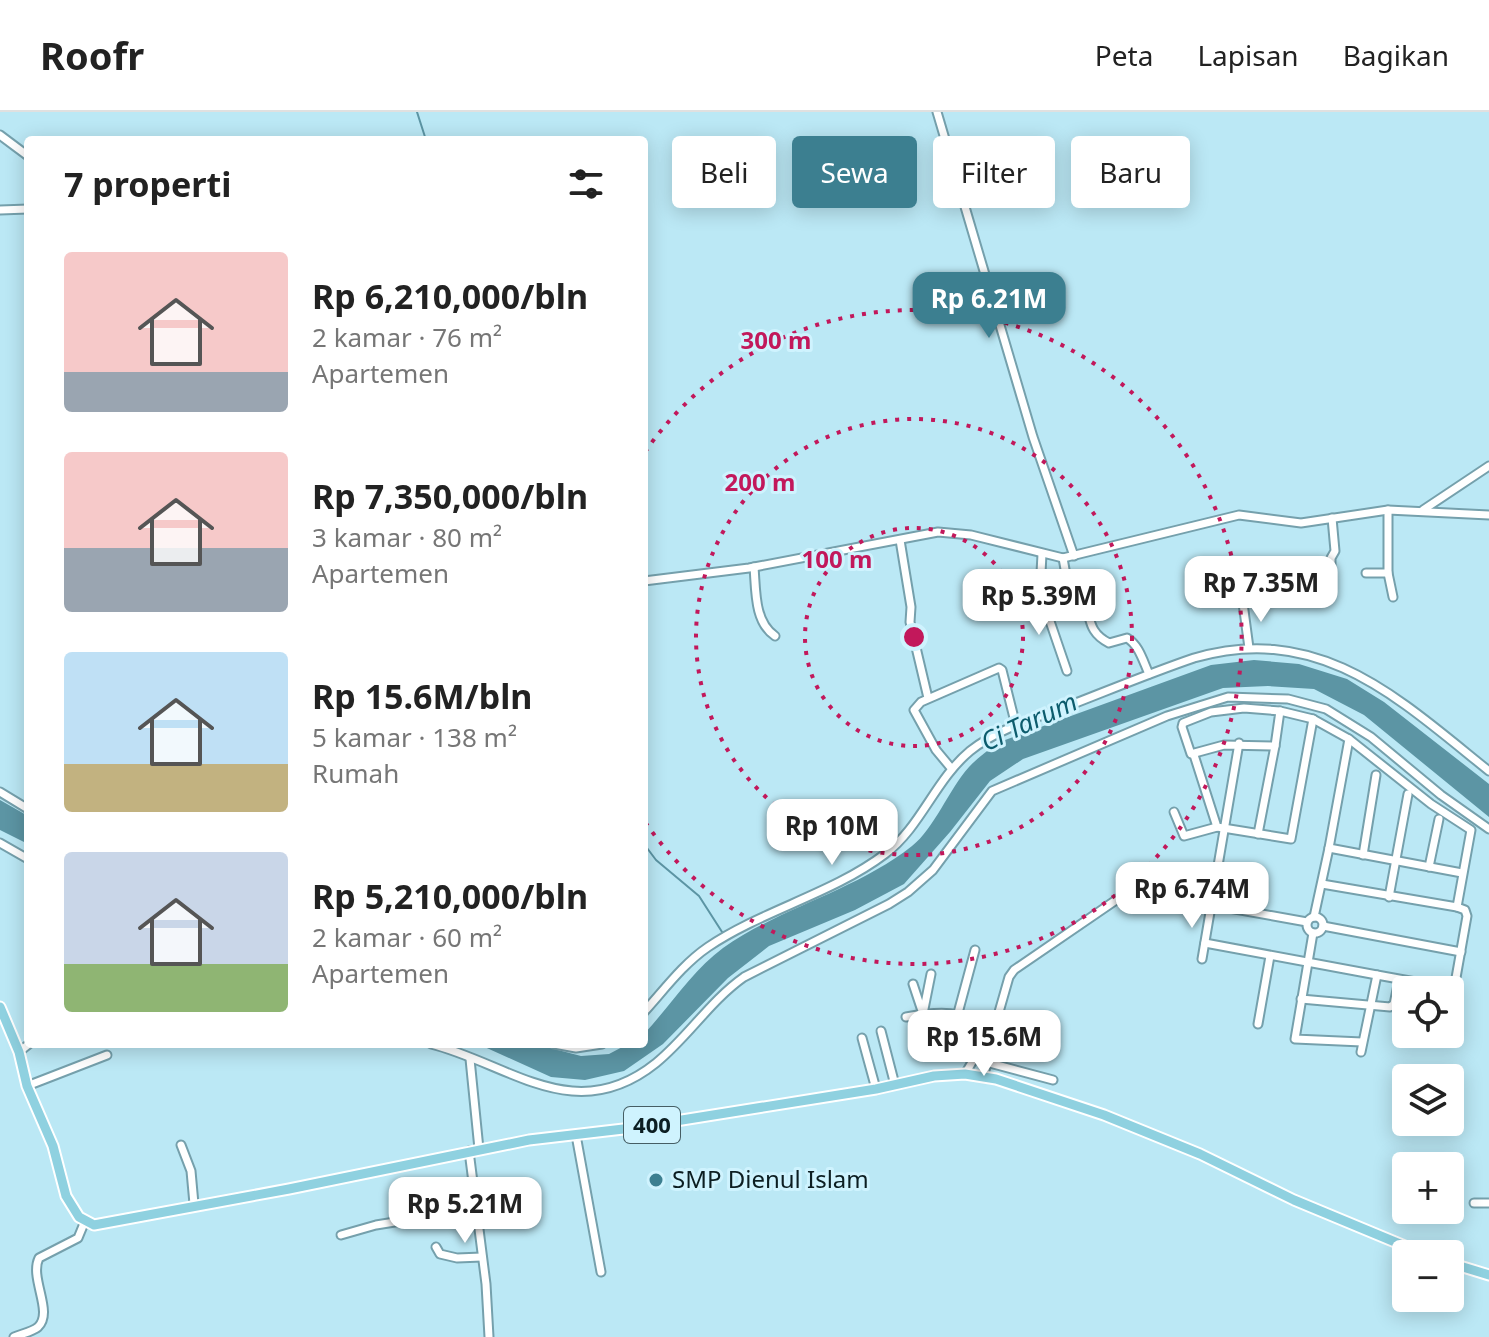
<!DOCTYPE html>
<html lang="id">
<meta charset="utf-8">
<style>
:root{--surface:#fff;--page:#f6f6f6;--text:#222;--muted:#767676;--line:#e0e0e0;--accent:#3c7f90}
body{margin:0;font-family:"Noto Sans",sans-serif;background:var(--page);color:var(--text);height:100vh;display:flex;flex-direction:column;font-size:30px;white-space:nowrap}
*{box-sizing:border-box;margin:0}
p{font-size:26px;color:var(--muted)}
.icon{flex:none;width:44px;height:44px;fill:none;stroke:currentColor;stroke-width:2;stroke-linecap:round;stroke-linejoin:round}
.map{position:relative;flex:1;overflow:hidden}
.side{position:absolute;left:24px;top:24px;width:624px;height:912px;display:flex;flex-direction:column;background:var(--surface);border-radius:8px;box-shadow:0 4px 20px #0003}
.side>*{flex:none}
.top-card{position:absolute;left:672px;top:24px;width:696px;height:72px;display:flex;gap:16px}
.controls{position:absolute;left:1392px;top:864px;display:grid;gap:16px}
.controls a{display:grid;place-items:center;width:72px;height:72px;border-radius:8px;background:var(--surface);box-shadow:0 4px 20px #0003;font-size:40px}
.price{position:absolute;translate:-50% -68px;padding:0 18px;border-radius:16px;background:#fff;color:#222;font-size:26px;line-height:52px;filter:drop-shadow(0 2px 4px #0008)}
.price::after{content:'';position:absolute;left:50%;top:48px;width:24px;height:18px;margin-left:-12px;background:inherit;clip-path:polygon(0 0,100% 0,50% 100%)}
.price.active{background:var(--accent);color:#fff}
ul{padding:0;list-style:none}
li{display:flex;align-items:center;gap:24px;height:200px;padding:0 40px}
li span{display:grid;place-items:center;flex:none;width:224px;height:160px;border-radius:8px;color:#555}
li>.icon{margin-inline-start:auto}
span .icon{width:96px;height:96px;fill:#fffc;stroke-width:1}
li b{font-size:34px}
h2{display:flex;justify-content:space-between;align-items:center;height:96px;padding:0 40px;font-size:34px}
.pill{padding:0 28px;border-radius:8px;background:var(--surface);box-shadow:0 4px 20px #0003;font-size:28px;line-height:72px}
.pill.active{background:var(--accent);color:#fff}
header{display:flex;align-items:center;gap:48px;box-sizing:border-box;height:112px;padding:0 40px;background:var(--surface);border-bottom:2px solid var(--line)}
header strong{font-size:38px}
nav{display:flex;gap:44px;margin-inline-start:auto;font-size:28px}
.map>svg:first-child{display:block}
.water{fill:#5c95a4}
.lines{fill:none;stroke-linecap:round;stroke-linejoin:round}
.stream{stroke:#5c95a4;stroke-width:2}
.minor-tunnel{stroke:#98c0cb;stroke-width:7;stroke-dasharray:7 3.5;stroke-linecap:butt}
.minor-casing{stroke:#75a0ac;stroke-width:11}
.major-casing{stroke:#fff;stroke-width:13}
.minor{stroke:#fff;stroke-width:7}
.major{stroke:#8fd1e0;stroke-width:9}
.ring{fill:none;stroke:#c2185b;stroke-width:4;stroke-dasharray:4 8}
.poi-dot{fill:#3c7f90;stroke:#cff3fe;stroke-width:3}
.labels{text-anchor:middle;stroke-width:6;stroke-linejoin:round;paint-order:stroke}
.shield{fill:#cff3fe;stroke:#465e64;stroke-width:2}
.shield-label{font-size:22px;font-weight:bold;fill:#0c1e22}
.poi-label{font-size:24px;fill:#0c1e22;stroke:#cff3fe;text-anchor:start}
.water-label{font-size:26px;font-style:italic;fill:#0c5c6d;stroke:#cff3fe}
.centre{fill:#c2185b;stroke:#cff3fe;stroke-width:4}
.ring-label{font-size:24px;text-anchor:middle;font-weight:bold;fill:#c2185b;stroke:#cff3fe;stroke-width:6;stroke-linejoin:round;paint-order:stroke}
</style>
<header>
<strong>Roofr</strong>
<nav><a>Peta</a><a>Lapisan</a><a>Bagikan</a></nav>
</header>
<div class="map">
<svg width="1489" height="1225" viewBox="0 0 1489 1225">
<rect width="100%" height="100%" fill="#bbe8f5"/>
<!-- water -->
<g class="water">
<path d="M1254 548 1299 552 1347 567 1384 590 1489 672V705L1364 603 1314 577 1268 574 1223 576 1023 647 990 669 950 720 904 772 855 798 769 834 728 866 663 932 624 959 585 968 551 965 478 932H535L581 944 609 942 628 932H644V922C670 894 693 858 723 836 781 795 855 779 912 734 934 717 949 677 969 655 977 646 988 639 997 631L1211 553Z"/>
<path d="M0 688 28 704V732L0 718Z"/>
</g>
<g class="lines">
<!-- stream -->
<g class="stream">
<path d="M417 0 426 28"/>
<path d="M644 732 656 748 699 784 724 823"/>
</g>
<!-- minor-tunnel -->
<path class="minor-tunnel" d="M1040 480 1041 461"/>
<defs>
<g id="minor">
<path d="M937 0 1033 325 1074 444"/>
<path d="M0 23 28 44"/>
<path d="M0 98 28 97"/>
<path d="M1388 398V461L1393 485"/>
<path d="M1423 398 1489 354"/>
<path d="M900 428 911 495 910 510 928 586"/>
<path d="M1063 446 1069 480C1072 483 1077 483 1080 486 1094 499 1083 518 1109 531L1127 526C1139 533 1143 549 1149 562"/>
<path d="M754 455C756 478 754 510 775 524"/>
<path d="M1041 461 1042 442"/>
<path d="M1366 461H1388"/>
<path d="M1331 465V446L1335 439 1332 406"/>
<path d="M644 469 749 456 938 420 971 423 1063 446 1239 403 1301 411 1388 398 1489 403"/>
<path d="M1040 480 1067 559"/>
<path d="M1243 491 1249 536"/>
<path d="M1244 596 1280 599 1275 634 1224 633 1191 642 1182 615 1183 611 1211 600Z"/>
<path d="M1280 599 1313 607 1349 627 1329 736"/>
<path d="M1194 643 1217 715 1291 727 1313 607"/>
<path d="M951 656 936 638 914 598 921 590 999 556 1002 558 1016 614"/>
<path d="M0 680 28 697"/>
<path d="M1174 700 1184 724 1217 715"/>
<path d="M1258 722 1275 634"/>
<path d="M0 731 28 747"/>
<path d="M1363 743 1376 663"/>
<path d="M1429 755 1439 707"/>
<path d="M1322 772 1457 795 1471 718 1431 692 1349 627"/>
<path d="M1156 783 1167 774 1217 762"/>
<path d="M1389 785 1408 682"/>
<circle cx="1315" cy="813" r="8"/>
<path d="M1314 805 1329 736 1462 761"/>
<path d="M1323 814 1461 840"/>
<path d="M1313 821 1295 927 1362 930"/>
<path d="M1205 831 1377 863"/>
<path d="M1202 847 1239 631"/>
<path d="M913 872 922 899"/>
<path d="M1301 887 1390 895 1394 892 1399 868"/>
<path d="M644 900C664 878 683 852 708 835 763 798 832 782 885 742 921 715 935 668 970 639 996 618 1032 607 1063 596 1107 579 1150 561 1194 546 1320 510 1398 586 1489 659"/>
<path d="M958 901 975 838"/>
<path d="M923 902 931 862"/>
<path d="M906 905C946 898 956 901 995 912"/>
<path d="M1258 912 1270 844"/>
<path d="M881 919 895 973"/>
<path d="M993 921 1009 865 1014 858 1119 786 1139 781 1156 783 1307 810"/>
<path d="M862 926 876 977"/>
<path d="M431 932C510 952 575 1016 656 951 688 925 710 889 744 865L889 792 908 780 933 758 992 679 1167 604 1228 585 1288 587 1326 597 1371 625 1441 683 1489 717"/>
<path d="M554 932 576 936 602 932"/>
<path d="M19 940 29 932"/>
<path d="M917 940 941 938 1053 968"/>
<path d="M1361 940 1377 863 1454 877 1467 804 1465 798 1457 795"/>
<path d="M470 947 479 1037"/>
<path d="M965 962 984 930 993 921 992 934 983 965"/>
<path d="M27 974 107 943"/>
<path d="M576 1023 601 1160"/>
<path d="M181 1033 191 1059 194 1092"/>
<path d="M469 1039 486 1172 489 1225"/>
<path d="M1474 1091H1489"/>
<path d="M341 1123 376 1113 426 1105 476 1091"/>
<path d="M436 1135 440 1142 457 1146 482 1145"/>
<path d="M14 1225C21 1222 32 1220 38 1215 54 1200 29 1166 39 1146L78 1126 85 1109"/>
</g>
<g id="major">
<path d="M0 895 19 940 27 974 53 1034 66 1084 79 1105 94 1113 289 1077 529 1028 632 1016 876 977 934 964 965 962 996 967 1104 1003 1200 1042 1294 1088 1424 1142"/>
<path d="M1450 1151 1489 1163"/>
</g>
</defs>
<!-- minor casing -->
<use href="#minor" class="minor-casing"/>
<!-- major casing -->
<use href="#major" class="major-casing"/>
<!-- minor -->
<use href="#minor" class="minor"/>
<!-- major -->
<use href="#major" class="major"/>
</g>
<!-- distance rings -->
<g class="ring">
<circle cx="914" cy="525" r="109"/>
<circle cx="914" cy="525" r="218"/>
<path d="M645 340A327 327 0 1 1 645 710"/>
</g>
<!-- markers -->
<circle class="poi-dot" cx="656" cy="1068" r="8"/>
<g class="labels">
<!-- shield labels -->
<rect class="shield" x="624" y="995" width="56" height="36" rx="6"/>
<g class="shield-label">
<text x="652" y="1021">400</text>
</g>
<!-- poi labels -->
<g class="poi-label">
<text x="672" y="1076">SMP Dienul Islam</text>
</g>
<!-- water labels -->
<g class="water-label">
<text transform="translate(1029 610) rotate(-25)" y="9">Ci Tarum</text>
</g>
</g>
<circle cx="914" cy="525" r="12" class="centre"/>
<g class="ring-label">
<text x="776" y="237">300 m</text>
<text x="760" y="379">200 m</text>
<text x="837" y="456">100 m</text>
</g>
</svg>
<div class="controls">
<a><svg class="icon" aria-label="locate" viewBox="0 0 24 24"><circle cx="12" cy="12" r="6"/><path d="M12 2v4M12 18v4M2 12h4M18 12h4"/></svg></a>
<a><svg class="icon" aria-label="layers" viewBox="0 0 24 24"><path d="M12 4l9 5-9 5-9-5zM3 14l9 5 9-5"/></svg></a>
<a>+</a>
<a>−</a>
</div>
<b class="price active" style="left:989px;top:228px">Rp 6.21M</b>
<b class="price" style="left:1261px;top:512px">Rp 7.35M</b>
<b class="price" style="left:1039px;top:525px">Rp 5.39M</b>
<b class="price" style="left:832px;top:755px">Rp 10M</b>
<b class="price" style="left:1192px;top:818px">Rp 6.74M</b>
<b class="price" style="left:984px;top:966px">Rp 15.6M</b>
<b class="price" style="left:465px;top:1133px">Rp 5.21M</b>
<div class="top-card">
<a class="pill">Beli</a>
<a class="pill active">Sewa</a>
<a class="pill">Filter</a>
<a class="pill">Baru</a>
</div>
<section class="side">
<h2>7 properti<svg class="icon" aria-label="filters" viewBox="0 0 24 24"><path d="M4 7h16M4 17h16"/><circle cx="9" cy="7" r="2"/><circle cx="15" cy="17" r="2"/></svg></h2>
<ul>
<li><span style="background:linear-gradient(#f6c9c9 75%,#9aa5b1 0)"><svg class="icon" aria-label="home" viewBox="0 0 24 24"><path d="M3 11l9-7 9 7M6 9v11h12V9"/></svg></span><div><b>Rp 6,210,000/bln</b><p>2 kamar · 76 m²</p><p>Apartemen</p></div></li>
<li><span style="background:linear-gradient(#f6c9c9 60%,#9aa5b1 0)"><svg class="icon" aria-label="home" viewBox="0 0 24 24"><path d="M3 11l9-7 9 7M6 9v11h12V9"/></svg></span><div><b>Rp 7,350,000/bln</b><p>3 kamar · 80 m²</p><p>Apartemen</p></div></li>
<li><span style="background:linear-gradient(#bfe0f5 70%,#c2b280 0)"><svg class="icon" aria-label="home" viewBox="0 0 24 24"><path d="M3 11l9-7 9 7M6 9v11h12V9"/></svg></span><div><b>Rp 15.6M/bln</b><p>5 kamar · 138 m²</p><p>Rumah</p></div></li>
<li><span style="background:linear-gradient(#c9d6e8 70%,#8fb573 0)"><svg class="icon" aria-label="home" viewBox="0 0 24 24"><path d="M3 11l9-7 9 7M6 9v11h12V9"/></svg></span><div><b>Rp 5,210,000/bln</b><p>2 kamar · 60 m²</p><p>Apartemen</p></div></li>
</ul>
</section>
</div>
